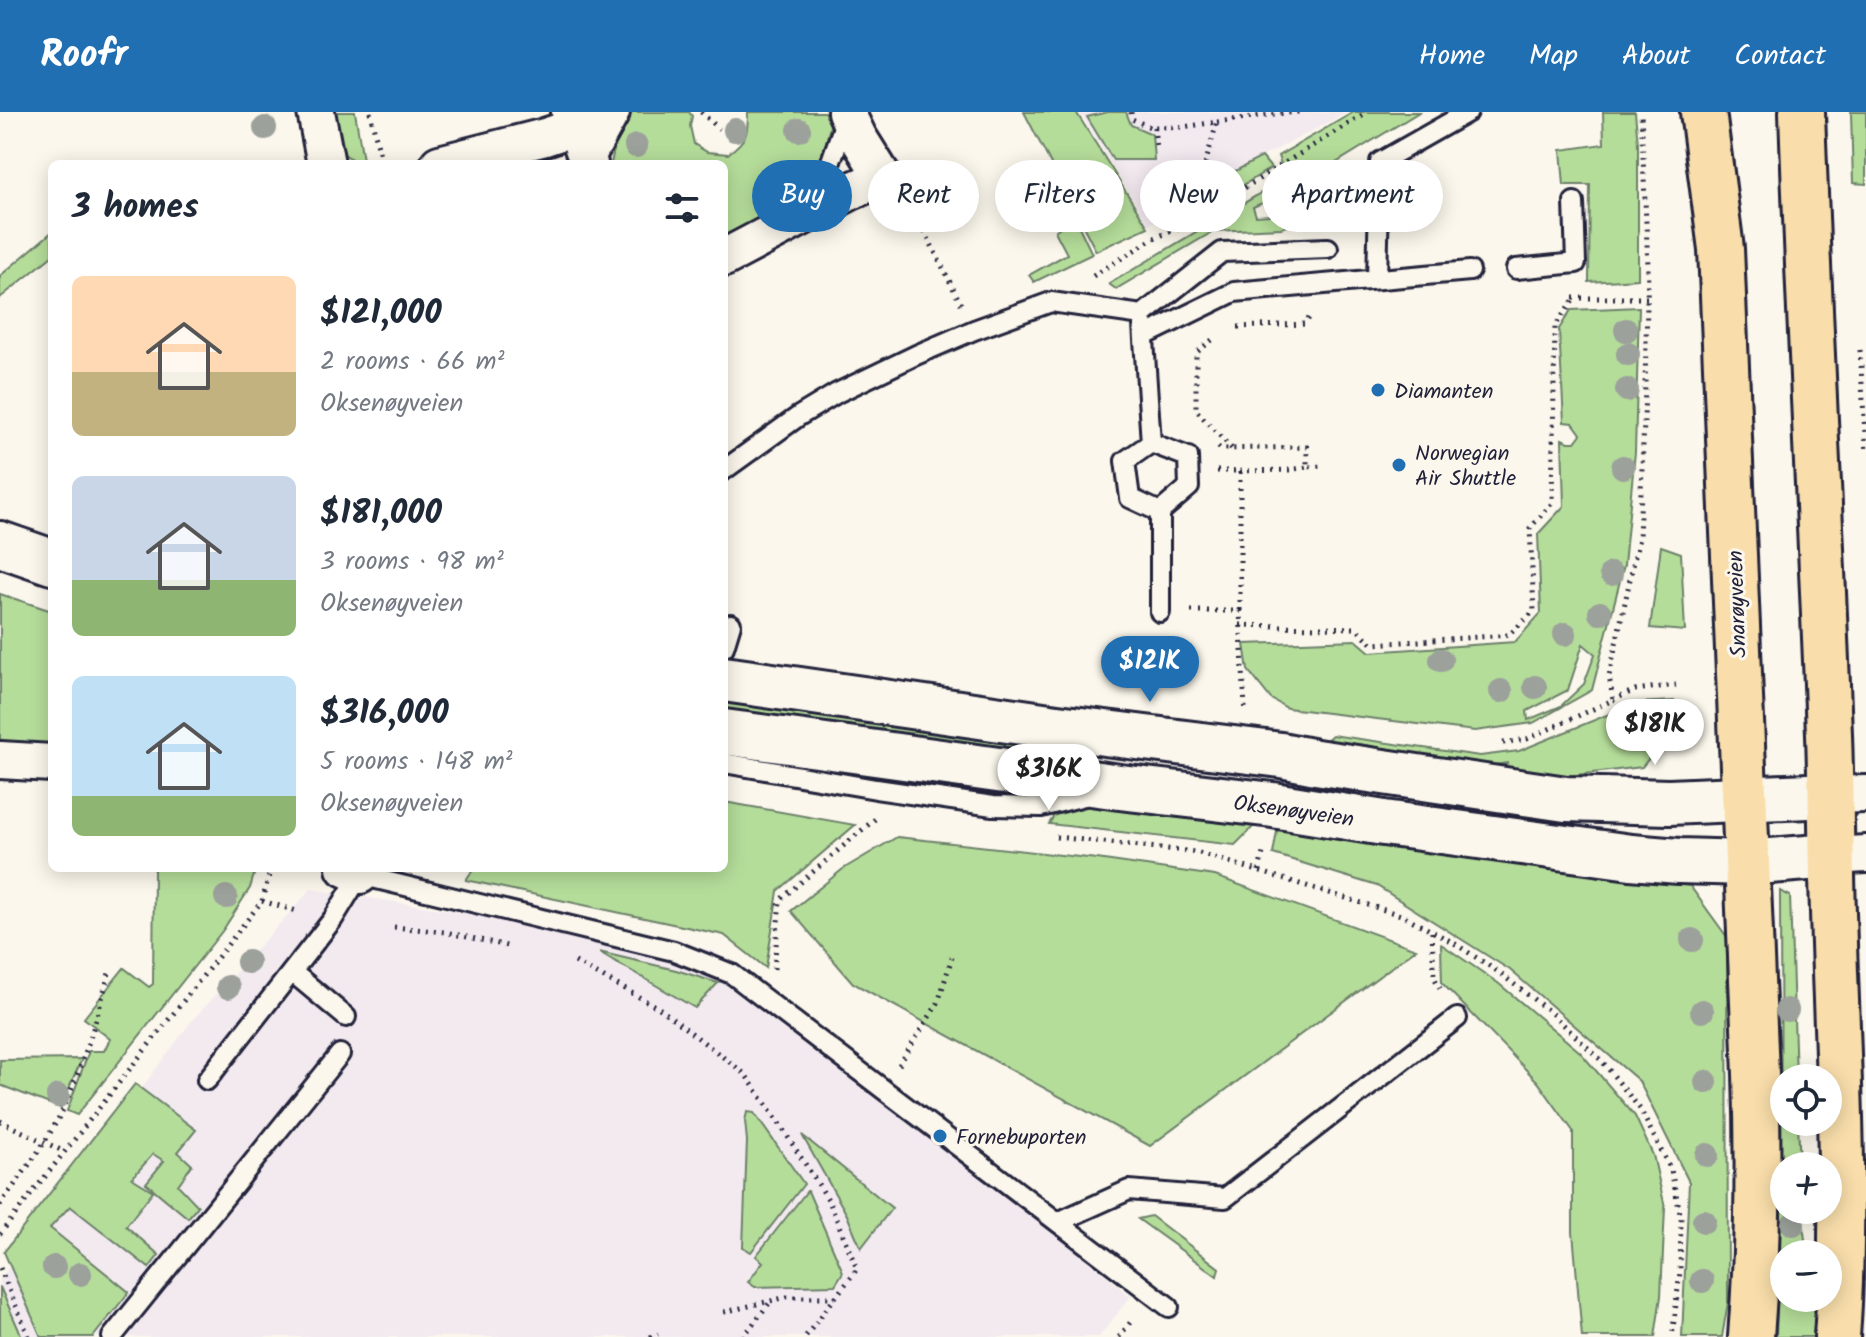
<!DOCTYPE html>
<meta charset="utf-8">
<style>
:root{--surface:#fff;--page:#f6f6f7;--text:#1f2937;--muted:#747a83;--accent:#1f6fb2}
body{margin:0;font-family:Kalam,sans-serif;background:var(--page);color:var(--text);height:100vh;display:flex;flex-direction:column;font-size:30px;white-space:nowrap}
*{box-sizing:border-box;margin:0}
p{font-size:26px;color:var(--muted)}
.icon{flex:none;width:44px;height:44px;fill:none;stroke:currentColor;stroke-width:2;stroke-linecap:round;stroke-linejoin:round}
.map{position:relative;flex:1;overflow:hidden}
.side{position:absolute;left:48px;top:48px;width:680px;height:712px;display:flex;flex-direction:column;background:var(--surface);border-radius:12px;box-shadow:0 4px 20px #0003}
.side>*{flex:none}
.top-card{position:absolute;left:752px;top:48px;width:760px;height:72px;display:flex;gap:16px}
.controls{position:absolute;left:1770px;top:952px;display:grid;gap:16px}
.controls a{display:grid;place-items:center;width:72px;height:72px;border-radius:50%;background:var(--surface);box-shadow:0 4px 20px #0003;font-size:40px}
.price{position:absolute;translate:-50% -68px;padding:0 18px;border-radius:28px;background:#fff;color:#222;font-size:26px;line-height:52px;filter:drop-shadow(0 2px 4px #0008)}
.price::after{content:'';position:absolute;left:50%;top:48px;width:24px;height:18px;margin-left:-12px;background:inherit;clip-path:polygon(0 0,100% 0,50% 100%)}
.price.current{background:var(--accent);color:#fff}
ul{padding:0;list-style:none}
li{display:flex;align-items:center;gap:24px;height:200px;padding:0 24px}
li span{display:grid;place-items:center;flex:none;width:224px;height:160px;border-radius:12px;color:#555}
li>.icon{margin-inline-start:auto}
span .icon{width:96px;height:96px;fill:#fffc;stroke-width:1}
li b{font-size:34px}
h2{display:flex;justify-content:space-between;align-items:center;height:96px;padding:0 24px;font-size:34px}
.pill{padding:0 28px;border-radius:36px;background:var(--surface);box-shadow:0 4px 20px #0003;font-size:28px;line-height:72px}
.pill.current{background:var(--accent);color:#fff}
header{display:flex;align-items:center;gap:48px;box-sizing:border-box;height:112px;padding:0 40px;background:var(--accent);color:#fff}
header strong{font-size:38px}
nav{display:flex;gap:44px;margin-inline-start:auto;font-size:28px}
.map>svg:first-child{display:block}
.built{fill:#f3eaf0}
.green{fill:#b5dd9a;stroke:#6c806a;stroke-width:2;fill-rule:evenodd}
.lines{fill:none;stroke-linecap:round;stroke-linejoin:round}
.lane-casing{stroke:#22223b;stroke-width:24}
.street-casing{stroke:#22223b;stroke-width:42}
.secondary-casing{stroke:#22223b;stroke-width:50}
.primary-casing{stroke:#22223b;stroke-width:50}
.path{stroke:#22223b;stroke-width:5;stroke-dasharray:2 6;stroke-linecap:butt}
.lane{stroke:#fbf7ec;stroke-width:18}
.street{stroke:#fbf7ec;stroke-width:36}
.secondary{stroke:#fbf7ec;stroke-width:44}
.primary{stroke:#f9deab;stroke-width:44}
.tree{fill:#9ca19b}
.poi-dot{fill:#1f6fb2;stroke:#fbf7ec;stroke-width:3}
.labels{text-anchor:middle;stroke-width:6;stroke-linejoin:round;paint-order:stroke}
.poi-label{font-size:22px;fill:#22223b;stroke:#fbf7ec;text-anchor:start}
.street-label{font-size:22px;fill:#22223b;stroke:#fbf7ec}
</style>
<header>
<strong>Roofr</strong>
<nav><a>Home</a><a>Map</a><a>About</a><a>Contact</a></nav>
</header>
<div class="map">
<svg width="1866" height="1225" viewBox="0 0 1866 1225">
<rect width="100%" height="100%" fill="#fbf7ec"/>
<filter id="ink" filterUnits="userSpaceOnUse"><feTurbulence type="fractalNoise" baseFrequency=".0125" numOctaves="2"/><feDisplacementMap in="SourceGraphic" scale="16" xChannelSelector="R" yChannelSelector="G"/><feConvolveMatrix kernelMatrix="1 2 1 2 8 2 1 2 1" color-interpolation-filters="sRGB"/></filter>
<g filter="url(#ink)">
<!-- built -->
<g class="built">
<path d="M1079 0H1349L1183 86 1149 113Z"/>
<path d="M311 777 713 839 1131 1184 1099 1225H0V1167L190 911Z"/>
</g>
<!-- green -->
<g class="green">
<path d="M333 0H355L363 48 357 51 340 39Z"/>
<path d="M628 0H689L692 4 690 14 694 32 707 40 728 42C747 27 748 24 748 0H828L830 14 823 43 808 69 786 94 724 129V52H611L617 21Z"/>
<path d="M1024 0H1076L1148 115 1096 139Z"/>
<path d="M1108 0H1126L1131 13 1152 22 1154 48H1113L1087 5Z"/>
<path d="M1354 0H1419L1310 67 1325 104 1302 108 1281 116 1214 119 1116 177 1109 172 1286 66 1278 44ZM1291 78 1299 101 1256 104 1253 95Z"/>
<path d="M1603 0H1635L1638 32V167L1589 170 1590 73H1564L1561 38 1604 32Z"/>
<path d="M1851 0H1866V72L1853 71Z"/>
<path d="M1262 45 1271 56 1206 96 1195 99 1190 91 1193 81Z"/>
<path d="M1074 104 1092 142 1034 170 1029 163 1067 142 1055 119Z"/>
<path d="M52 120V144L0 186V164Z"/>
<path d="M1639 195 1635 340 1624 453 1592 578 1533 611 1475 619 1287 596 1271 587 1248 558 1244 532 1356 528 1370 540 1515 530 1541 501 1538 422 1564 394 1562 327 1569 330H1575L1581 322 1573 311 1564 310 1559 217 1571 198ZM1583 532 1595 542 1584 572 1561 594 1528 608 1527 599 1568 578Z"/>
<path d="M1661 434 1681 441 1685 519 1650 516Z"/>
<path d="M0 482 52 499V635L0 633Z"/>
<path d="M724 579 1048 633 1009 645 724 603Z"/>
<path d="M1674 589 1680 607 1642 655 1559 665 1497 656 1508 651 1479 655 1316 637 1332 623 1480 644 1519 639 1636 591Z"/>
<path d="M1067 682 1258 710 1235 733 1049 712Z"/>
<path d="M724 690 855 713 778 779 766 856 724 823 466 768 474 756H724Z"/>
<path d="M1279 708 1690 774 1727 825 1728 1190 1722 1225H1682L1689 1070 1639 969 1510 858 1377 774 1273 742Z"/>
<path d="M897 725 1097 747 1215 764 1416 837 1150 1034 853 871 791 799 843 757Z"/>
<path d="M154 756H256L250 776 223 818 77 1003 67 999 89 939H104L110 927 84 906 124 856 149 875 153 872Z"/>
<path d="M1780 779 1790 784 1796 966H1784V1010H1798L1800 1054H1784V1098H1801L1807 1142H1784V1186H1813L1816 1202 1813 1225H1776L1781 1071Z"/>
<path d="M1441 832 1498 871 1580 940 1635 1004 1653 1043 1665 1095 1661 1184 1655 1225H1582L1573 1120V1019L1538 970 1442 871Z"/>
<path d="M599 840 676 858 718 871 695 896Z"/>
<path d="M82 947 60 996 0 973V948Z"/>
<path d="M135 972 196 1018 178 1040 192 1053 178 1073 198 1094 188 1106 146 1071 164 1049 153 1042 132 1066 153 1079 126 1114 159 1143 149 1156 70 1094 50 1116 129 1180 93 1225H41L4 1140Z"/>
<path d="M747 1000 754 1001 804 1072 751 1140 743 1135 747 1029 745 1009Z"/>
<path d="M802 1023 892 1096 861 1136 847 1103Z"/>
<path d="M807 1079H808L843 1160 835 1173 755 1175 748 1170 763 1150 756 1144Z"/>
<path d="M1151 1104 1219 1156 1217 1164 1138 1107Z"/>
<path d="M0 1175 22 1225H0Z"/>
</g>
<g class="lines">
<defs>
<g id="lane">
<path d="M814 97 847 4"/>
<path d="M1516 157 1576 151 1574 90"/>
<path d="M1377 167 1380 50 1468 0"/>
<path d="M1143 213 1151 331 1125 349 1130 386 1160 400V500"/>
<path d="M1144 224 1234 180 1470 159"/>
<path d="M1151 331 1188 345 1189 375 1160 400"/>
<path d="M724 358 799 304 837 281 916 243 974 218 1051 190 1142 203 1222 140 1328 136"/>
<path d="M724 535 731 512"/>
<path d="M724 651 876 677 993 694 1041 695 1088 683"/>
<path d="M292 860 346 905"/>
<path d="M207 968 333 807 360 763 674 839 732 862 1169 1195"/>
<path d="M1058 1110 1129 1078 1225 1086 1457 906"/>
<path d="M112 1225 340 942"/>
</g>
<g id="street">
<path d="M316 0 326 52"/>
<path d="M570 0 589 52"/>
<path d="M586 45 611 0"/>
<path d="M439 52 545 25 575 15"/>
<path d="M724 146 851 79 883 65 858 25 846 0"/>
<path d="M0 648 52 651"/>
<path d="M1831 683 1866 682"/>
<path d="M1831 744 1866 742"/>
<path d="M345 756 360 763 362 756"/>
</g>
<g id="secondary">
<path d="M0 432 52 450"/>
<path d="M724 567 1057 615 1281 643 1316 650 1566 687 1669 690 1831 683"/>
<path d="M724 620 1120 675 1273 693 1384 711 1631 745 1679 749 1746 751 1831 744"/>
</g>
<g id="primary">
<path d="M1703 0 1721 137 1756 962C1759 1050 1758 1137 1751 1225"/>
<path d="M1802 0C1809 207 1821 414 1829 622 1831 681 1831 741 1833 800 1837 942 1847 1084 1837 1225"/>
</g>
</defs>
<!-- lane casing -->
<use href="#lane" class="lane-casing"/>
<!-- street casing -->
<use href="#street" class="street-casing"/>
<!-- secondary casing -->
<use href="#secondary" class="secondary-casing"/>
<!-- primary casing -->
<use href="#primary" class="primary-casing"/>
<!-- path -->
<g class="path">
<path d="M370 0 382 52"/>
<path d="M701 0 719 17"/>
<path d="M1131 0 1132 7 1150 15H1183L1217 10 1205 53 1183 86 1180 115"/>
<path d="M1217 10 1275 2 1300 0"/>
<path d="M1154 15 1156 33"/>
<path d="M1160 57 1195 70"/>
<path d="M910 90 961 192"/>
<path d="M1093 164 1154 126 1180 116 1367 0"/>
<path d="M1573 186H1648"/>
<path d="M1238 215 1305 212 1311 203"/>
<path d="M1212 228 1196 241V298L1232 337"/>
<path d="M1860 238 1866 339"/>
<path d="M1218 335 1221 337 1307 335V355L1323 354"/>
<path d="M1217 359H1240V499"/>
<path d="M1240 359 1289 358 1307 355"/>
<path d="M1191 499H1240L1245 596"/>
<path d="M1240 513 1356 516 1373 532 1509 523 1534 499 1530 416 1552 391 1555 214 1575 186"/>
<path d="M1613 588 1635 578 1676 573"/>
<path d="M1503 631 1527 627 1613 588 1609 564 1639 426 1644 310 1648 154 1641 0"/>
<path d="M1056 725 1196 740 1404 804 1454 831 1497 859 1550 900 1602 949 1640 997 1671 1058 1681 1106 1680 1160 1672 1225"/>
<path d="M1259 759 1264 736"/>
<path d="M262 789 300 800"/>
<path d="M394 815 445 820 507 834"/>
<path d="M1432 820 1434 865 1442 880"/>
<path d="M575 850 659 896 745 962 777 1008 829 1089 857 1157 805 1225"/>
<path d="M774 857 780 788 875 707"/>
<path d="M899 953 938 891 952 845"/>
<path d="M0 1009 65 1040"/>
<path d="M0 1093C22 1062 47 1031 64 995 83 952 97 906 109 861"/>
<path d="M0 1122 262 789 271 756"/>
<path d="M0 1156 29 1225"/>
<path d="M724 1200 787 1185H835"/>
<path d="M650 1225 658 1222"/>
<path d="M743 1225 771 1189"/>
<path d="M1119 1225 1133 1207"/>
</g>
<!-- lane -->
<use href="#lane" class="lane"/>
<!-- street -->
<use href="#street" class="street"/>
<!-- secondary -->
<use href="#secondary" class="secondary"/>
<!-- primary -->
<use href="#primary" class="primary"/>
</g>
<!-- trees -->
<g class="tree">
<circle cx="265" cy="16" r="12"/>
<circle cx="735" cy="18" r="12"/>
<circle cx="799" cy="18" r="12"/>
<circle cx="636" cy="34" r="12"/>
<circle cx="1626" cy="218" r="12"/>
<circle cx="1628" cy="242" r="12"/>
<circle cx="1627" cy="278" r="12"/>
<circle cx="1623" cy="355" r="12"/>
<circle cx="1611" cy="462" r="12"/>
<circle cx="1600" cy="501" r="12"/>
<circle cx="1565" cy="522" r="12"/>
<circle cx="1441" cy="548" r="12"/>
<circle cx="1535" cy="575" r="12"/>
<circle cx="1501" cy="579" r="12"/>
<circle cx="226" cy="785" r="12"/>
<circle cx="1692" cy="828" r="12"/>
<circle cx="248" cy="850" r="12"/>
<circle cx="228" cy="875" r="12"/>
<circle cx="1787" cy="898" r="12"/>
<circle cx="1702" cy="899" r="12"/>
<circle cx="1706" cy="970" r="12"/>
<circle cx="58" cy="984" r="12"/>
<circle cx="1707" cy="1043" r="12"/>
<circle cx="1704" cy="1109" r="12"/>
<circle cx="1793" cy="1112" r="12"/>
<circle cx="54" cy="1155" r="12"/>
<circle cx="80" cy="1162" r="12"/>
<circle cx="1702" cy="1169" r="12"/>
</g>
</g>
<!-- markers -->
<g class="poi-dot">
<circle cx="1378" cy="278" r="8"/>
<circle cx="1399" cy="353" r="8"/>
<circle cx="940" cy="1024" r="8"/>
</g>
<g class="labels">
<!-- poi labels -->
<g class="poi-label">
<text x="1394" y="286">Diamanten</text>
<text x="1415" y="348">Norwegian<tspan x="1415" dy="25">Air Shuttle</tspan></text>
<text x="956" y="1032">Fornebuporten</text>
</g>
<!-- street labels -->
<g class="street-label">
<text transform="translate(1736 492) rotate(-92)" y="8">Snarøyveien</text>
<text transform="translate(1294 698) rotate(8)" y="8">Oksenøyveien</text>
</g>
</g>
</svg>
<div class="controls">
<a><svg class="icon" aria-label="locate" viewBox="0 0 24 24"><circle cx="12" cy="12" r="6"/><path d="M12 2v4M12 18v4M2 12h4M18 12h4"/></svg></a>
<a>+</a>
<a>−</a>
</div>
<b class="price current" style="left:1150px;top:592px">$121K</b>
<b class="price" style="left:1655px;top:655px">$181K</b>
<b class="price" style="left:1049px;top:700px">$316K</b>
<div class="top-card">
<a class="pill current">Buy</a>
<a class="pill">Rent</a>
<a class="pill">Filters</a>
<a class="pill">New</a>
<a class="pill">Apartment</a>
</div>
<section class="side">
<h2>3 homes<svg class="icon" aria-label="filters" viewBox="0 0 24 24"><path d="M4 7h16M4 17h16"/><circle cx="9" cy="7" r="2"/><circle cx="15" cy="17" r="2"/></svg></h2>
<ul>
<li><span style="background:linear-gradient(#ffd9b3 60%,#c2b280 0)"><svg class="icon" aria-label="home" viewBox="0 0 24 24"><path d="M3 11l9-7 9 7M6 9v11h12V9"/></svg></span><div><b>$121,000</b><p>2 rooms · 66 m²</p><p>Oksenøyveien</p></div></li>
<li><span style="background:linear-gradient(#c9d6e8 65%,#8fb573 0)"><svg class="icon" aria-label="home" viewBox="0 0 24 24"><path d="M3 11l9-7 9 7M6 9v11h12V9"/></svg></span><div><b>$181,000</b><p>3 rooms · 98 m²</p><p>Oksenøyveien</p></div></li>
<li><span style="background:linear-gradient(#bfe0f5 75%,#8fb573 0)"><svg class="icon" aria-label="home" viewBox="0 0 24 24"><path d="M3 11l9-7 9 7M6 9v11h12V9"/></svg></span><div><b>$316,000</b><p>5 rooms · 148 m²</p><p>Oksenøyveien</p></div></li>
</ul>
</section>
</div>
